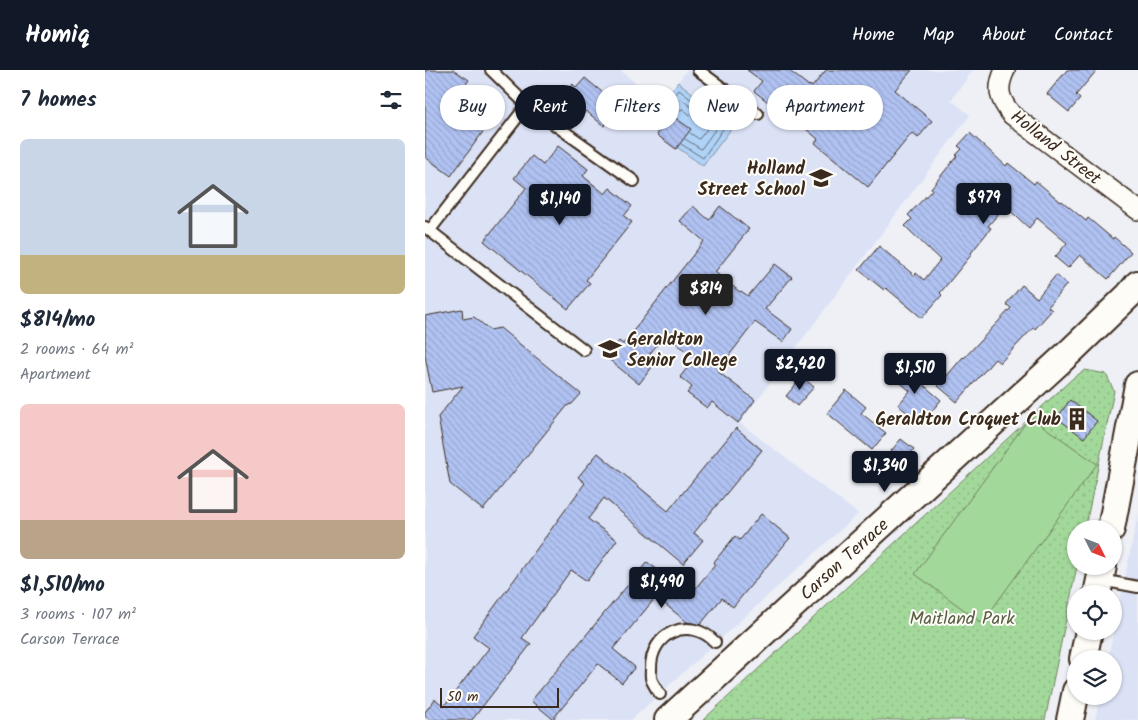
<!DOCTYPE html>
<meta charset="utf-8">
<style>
:root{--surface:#fff;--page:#f6f6f7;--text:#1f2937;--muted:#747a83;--accent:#111827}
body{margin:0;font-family:Kalam,sans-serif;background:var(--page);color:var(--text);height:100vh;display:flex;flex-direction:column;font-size:19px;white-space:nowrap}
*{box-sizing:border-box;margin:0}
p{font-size:16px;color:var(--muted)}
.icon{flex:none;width:28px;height:28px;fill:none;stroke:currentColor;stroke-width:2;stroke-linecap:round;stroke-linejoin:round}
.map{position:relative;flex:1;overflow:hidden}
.panel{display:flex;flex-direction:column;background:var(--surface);width:425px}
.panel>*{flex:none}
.top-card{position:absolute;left:15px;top:15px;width:475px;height:45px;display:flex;gap:10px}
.needle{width:32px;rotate:132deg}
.controls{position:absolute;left:642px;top:450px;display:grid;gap:10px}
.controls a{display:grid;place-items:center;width:55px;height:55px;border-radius:50%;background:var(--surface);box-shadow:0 1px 4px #0004;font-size:25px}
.scale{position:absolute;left:15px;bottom:12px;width:119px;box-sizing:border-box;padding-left:5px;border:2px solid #3b2a1e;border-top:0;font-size:14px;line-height:18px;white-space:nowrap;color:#3b2a1e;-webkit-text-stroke:4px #fdfcf7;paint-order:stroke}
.price{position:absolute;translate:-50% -42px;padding:0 11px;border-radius:5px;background:var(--accent);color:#fff;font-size:16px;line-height:32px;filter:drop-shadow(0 1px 2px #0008)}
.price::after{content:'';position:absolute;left:50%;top:30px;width:15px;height:11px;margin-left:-8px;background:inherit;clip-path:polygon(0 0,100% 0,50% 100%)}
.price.on{background:#222;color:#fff}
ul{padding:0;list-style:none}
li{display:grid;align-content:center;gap:10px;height:265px;padding:0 20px}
li span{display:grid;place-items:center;height:155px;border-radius:8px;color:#555}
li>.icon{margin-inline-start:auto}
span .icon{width:90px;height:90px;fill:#fffc;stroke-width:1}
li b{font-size:21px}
h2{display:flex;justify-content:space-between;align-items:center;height:60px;padding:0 20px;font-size:21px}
.pill{padding:0 18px;border-radius:22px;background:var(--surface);box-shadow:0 1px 4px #0004;font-size:18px;line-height:45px}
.pill.on{background:var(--accent);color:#fff}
header{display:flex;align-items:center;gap:30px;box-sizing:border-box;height:70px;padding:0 25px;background:var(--accent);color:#fff}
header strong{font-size:24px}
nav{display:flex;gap:28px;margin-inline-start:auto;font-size:18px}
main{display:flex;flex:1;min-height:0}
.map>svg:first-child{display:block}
.built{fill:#dbe2f5}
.grass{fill:url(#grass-dots);stroke:#6f815c}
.garden{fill:#a3d89b;stroke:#6f815c}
.water{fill:#afd2f7;stroke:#818fa0}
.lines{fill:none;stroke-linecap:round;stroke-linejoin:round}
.shore{stroke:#696d75;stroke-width:1}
.building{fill:url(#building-back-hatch);stroke:#3b2a1e}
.service-casing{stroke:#3b2a1e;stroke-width:14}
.minor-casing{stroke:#3b2a1e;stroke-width:22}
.secondary-casing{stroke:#3b2a1e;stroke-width:30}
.service{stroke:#fdfcf7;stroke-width:10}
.minor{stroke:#fdfcf7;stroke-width:19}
.secondary{stroke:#fdfcf7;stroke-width:26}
.labels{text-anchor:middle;stroke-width:4;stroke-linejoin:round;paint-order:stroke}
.street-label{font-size:18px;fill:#3b2a1e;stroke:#fdfcf7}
.poi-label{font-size:18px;font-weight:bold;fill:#3b2a1e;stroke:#fdfcf7;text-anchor:end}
.park-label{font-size:18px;fill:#5a5e44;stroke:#fdfcf7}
</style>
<header>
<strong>Homiq</strong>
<nav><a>Home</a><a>Map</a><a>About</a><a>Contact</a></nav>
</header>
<main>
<section class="panel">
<h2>7 homes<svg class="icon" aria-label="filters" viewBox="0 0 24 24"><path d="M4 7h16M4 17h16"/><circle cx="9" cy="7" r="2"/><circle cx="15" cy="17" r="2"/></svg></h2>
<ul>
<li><span style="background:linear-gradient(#c9d6e8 75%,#c2b280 0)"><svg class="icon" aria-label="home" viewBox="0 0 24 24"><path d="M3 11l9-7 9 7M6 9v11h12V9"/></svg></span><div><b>$814/mo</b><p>2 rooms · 64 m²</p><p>Apartment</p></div></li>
<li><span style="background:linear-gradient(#f6c9c9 75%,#b9a48a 0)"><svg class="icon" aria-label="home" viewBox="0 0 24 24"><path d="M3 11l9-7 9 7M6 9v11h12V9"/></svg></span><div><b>$1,510/mo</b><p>3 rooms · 107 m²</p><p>Carson Terrace</p></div></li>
</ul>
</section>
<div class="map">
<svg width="713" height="650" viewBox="0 0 713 650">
<defs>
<pattern id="grass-dots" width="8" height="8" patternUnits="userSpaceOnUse" patternTransform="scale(1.25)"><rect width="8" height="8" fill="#a3d89b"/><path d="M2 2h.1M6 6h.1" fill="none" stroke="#8dba85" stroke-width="1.8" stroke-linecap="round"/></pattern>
<pattern id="building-back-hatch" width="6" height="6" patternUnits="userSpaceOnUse" patternTransform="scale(1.25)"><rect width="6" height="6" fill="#b0c2f2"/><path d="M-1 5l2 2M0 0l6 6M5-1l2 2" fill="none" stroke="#98a7cf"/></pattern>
</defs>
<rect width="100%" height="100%" fill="#eef0f6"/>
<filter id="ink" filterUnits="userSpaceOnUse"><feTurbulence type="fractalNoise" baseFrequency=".02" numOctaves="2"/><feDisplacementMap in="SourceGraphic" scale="10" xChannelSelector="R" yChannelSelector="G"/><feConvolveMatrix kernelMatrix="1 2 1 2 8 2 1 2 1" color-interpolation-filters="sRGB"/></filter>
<g filter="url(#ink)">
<!-- built -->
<g class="built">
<path d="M0 0H195L236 34 262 0H548L526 30 545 45 315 353 433 444 206 650H0Z"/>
<path d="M713 444V650H670L675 626H689V589H683Z"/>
</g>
<!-- grass -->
<path class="grass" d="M660 300 681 304 689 321 660 459H651L652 496 620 650H278L648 308Z"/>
<!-- garden -->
<path class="garden" d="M605 347 672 394 557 553 490 504Z"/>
<!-- water -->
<path class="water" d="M253 12 309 55 278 96 220 54Z"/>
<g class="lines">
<!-- shore -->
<g class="shore">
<path d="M250 46 255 40 258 39 282 59 274 69 265 63"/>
<path d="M238 54V50L256 29 292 57 276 79 260 69"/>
<path d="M235 59 229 54V52L254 20 300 56 278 88 256 74"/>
</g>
</g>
<!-- building -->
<g class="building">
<path d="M0 0H29L44 10 38 18 54 28 49 34 68 48 26 106 0 87Z"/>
<path d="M322 0H363L384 16 385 15 387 17 401 0H487L470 20 507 51 493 68 487 63 443 117 390 73 393 69 345 29 343 32 329 21 337 11Z"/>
<path d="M642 0H672L651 25 655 29 644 42 622 24Z"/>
<path d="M160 8 195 37 179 56 161 41 147 58 131 45 139 36 133 32 148 14 151 18Z"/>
<path d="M246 45 266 59 251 79 232 65Z"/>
<path d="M545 63 581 96 583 93 609 114 611 111 636 132 637 131 661 151 663 148 688 169 689 167 706 182 683 209 655 185 643 198 630 187 642 173 612 148 604 158 580 136 563 156 566 158 546 183 547 184 515 223 517 225 497 248 461 218 459 220 434 200 454 176 490 206 491 203 499 210 515 190 480 156 487 149 483 145 507 120 506 118 532 86 531 85 537 79 533 76Z"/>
<path d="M133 76 163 99 158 106 180 124 185 118 207 136 199 146 207 152 161 210 165 213 143 239 59 171 101 118 89 108 107 86 118 95Z"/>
<path d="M268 136 284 150 295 136 324 159 290 202 315 222 316 221 323 226 350 194 367 207 340 239 367 259 358 272 330 252 292 301 330 330 313 353 287 332 282 338 262 323 267 317 255 307 270 288 240 265 223 286 231 292 214 314 181 287 194 271 198 274 279 171 255 151Z"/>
<path d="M631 205 642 214 623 237 627 240 610 259 608 258 575 293 570 289 532 332 513 316 538 287 539 288 586 238 581 234 597 215 612 228Z"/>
<path d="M37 239 38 249 49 247 65 260 75 258 156 324 147 334 143 335 58 440 25 414 13 347 38 316 7 322 0 286V246Z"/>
<path d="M473 293 516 330 496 354 473 335 485 321 464 303Z"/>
<path d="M377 307 389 317 372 336 361 326Z"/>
<path d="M421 320 441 337 436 343 461 363 447 380 402 343Z"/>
<path d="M645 330 672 351 659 368 632 348Z"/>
<path d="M311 358 337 380 269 463 278 470 258 494 179 428 163 449 192 470 162 511 146 500 97 568 106 574 47 650H5L0 646V642L10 629 19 636 64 578 48 566 160 413 153 407 173 383 243 441Z"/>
<path d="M476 369 489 379 480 391 466 381Z"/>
<path d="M336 444 365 468 308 537 297 528 275 555 262 552 231 527 188 579 210 597 197 613 173 594 128 649 106 631 222 492 258 518 262 513 270 519 290 494 288 493 310 466 315 470Z"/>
</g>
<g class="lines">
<defs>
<g id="service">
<path d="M66 0 102 35 209 111"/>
<path d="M273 0 333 44"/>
<path d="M0 157 159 280"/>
<path d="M5 160 102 35"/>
<path d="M676 510 713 517"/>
<path d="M235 624C232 620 229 615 227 611 225 607 226 603 226 599 225 563 264 545 290 572"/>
</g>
<path id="minor" d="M580 0C571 19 574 29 587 45L713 140"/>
<g id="secondary">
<path d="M686 459 713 315"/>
<path d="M672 524 678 496"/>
<path d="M658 589 664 561"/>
<path d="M243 650 647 280 704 225 713 214"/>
<path d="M645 650 651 621"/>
</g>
</defs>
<!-- service casing -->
<use href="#service" class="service-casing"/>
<!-- minor casing -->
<use href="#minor" class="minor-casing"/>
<!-- secondary casing -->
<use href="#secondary" class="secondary-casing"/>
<!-- service -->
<use href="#service" class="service"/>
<!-- minor -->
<use href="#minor" class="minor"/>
<!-- secondary -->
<use href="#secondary" class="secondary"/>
</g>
</g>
<!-- icons -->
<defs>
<symbol id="school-bare" viewBox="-9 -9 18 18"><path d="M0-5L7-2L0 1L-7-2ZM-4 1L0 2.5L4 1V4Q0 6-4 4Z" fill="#3b2a1e" stroke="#fdfcf7" stroke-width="2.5" paint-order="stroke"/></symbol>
<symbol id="building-bare" viewBox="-9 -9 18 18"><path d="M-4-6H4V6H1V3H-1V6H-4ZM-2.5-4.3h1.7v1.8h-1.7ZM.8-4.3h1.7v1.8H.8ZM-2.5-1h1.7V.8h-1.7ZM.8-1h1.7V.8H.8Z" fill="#3b2a1e" stroke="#fdfcf7" stroke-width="2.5" paint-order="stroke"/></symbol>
</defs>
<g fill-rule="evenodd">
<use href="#school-bare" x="380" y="92" width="32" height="32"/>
<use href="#school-bare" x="169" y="263" width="32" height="32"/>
<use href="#building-bare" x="636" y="333" width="32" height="32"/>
</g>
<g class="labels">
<!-- street labels -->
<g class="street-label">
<text transform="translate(631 77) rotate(38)" y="6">Holland Street</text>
<text transform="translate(419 489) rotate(-42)" y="6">Carson Terrace</text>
</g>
<!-- poi labels -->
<g class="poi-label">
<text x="380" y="104">Holland<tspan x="380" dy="21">Street School</tspan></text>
<text x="202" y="275" text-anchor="start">Geraldton<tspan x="202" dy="21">Senior College</tspan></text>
<text x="636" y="355">Geraldton Croquet Club</text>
</g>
<!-- park labels -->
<g class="park-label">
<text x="537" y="554">Maitland Park</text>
</g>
</g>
</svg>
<div class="controls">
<a><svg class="needle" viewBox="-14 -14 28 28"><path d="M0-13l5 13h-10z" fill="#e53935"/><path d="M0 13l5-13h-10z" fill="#747a83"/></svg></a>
<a><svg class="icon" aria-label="locate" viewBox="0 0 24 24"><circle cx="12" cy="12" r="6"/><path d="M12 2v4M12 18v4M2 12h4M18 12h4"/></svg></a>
<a><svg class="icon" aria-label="layers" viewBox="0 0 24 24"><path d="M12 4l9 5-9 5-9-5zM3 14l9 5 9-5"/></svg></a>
</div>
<div class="scale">50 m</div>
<b class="price" style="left:559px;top:155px">$979</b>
<b class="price" style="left:135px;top:156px">$1,140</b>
<b class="price on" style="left:281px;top:246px">$814</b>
<b class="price" style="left:375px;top:321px">$2,420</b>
<b class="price" style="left:490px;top:325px">$1,510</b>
<b class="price" style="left:460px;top:423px">$1,340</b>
<b class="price" style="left:237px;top:539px">$1,490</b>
<div class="top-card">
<a class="pill">Buy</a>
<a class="pill on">Rent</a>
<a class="pill">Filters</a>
<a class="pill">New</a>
<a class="pill">Apartment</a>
</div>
</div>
</main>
